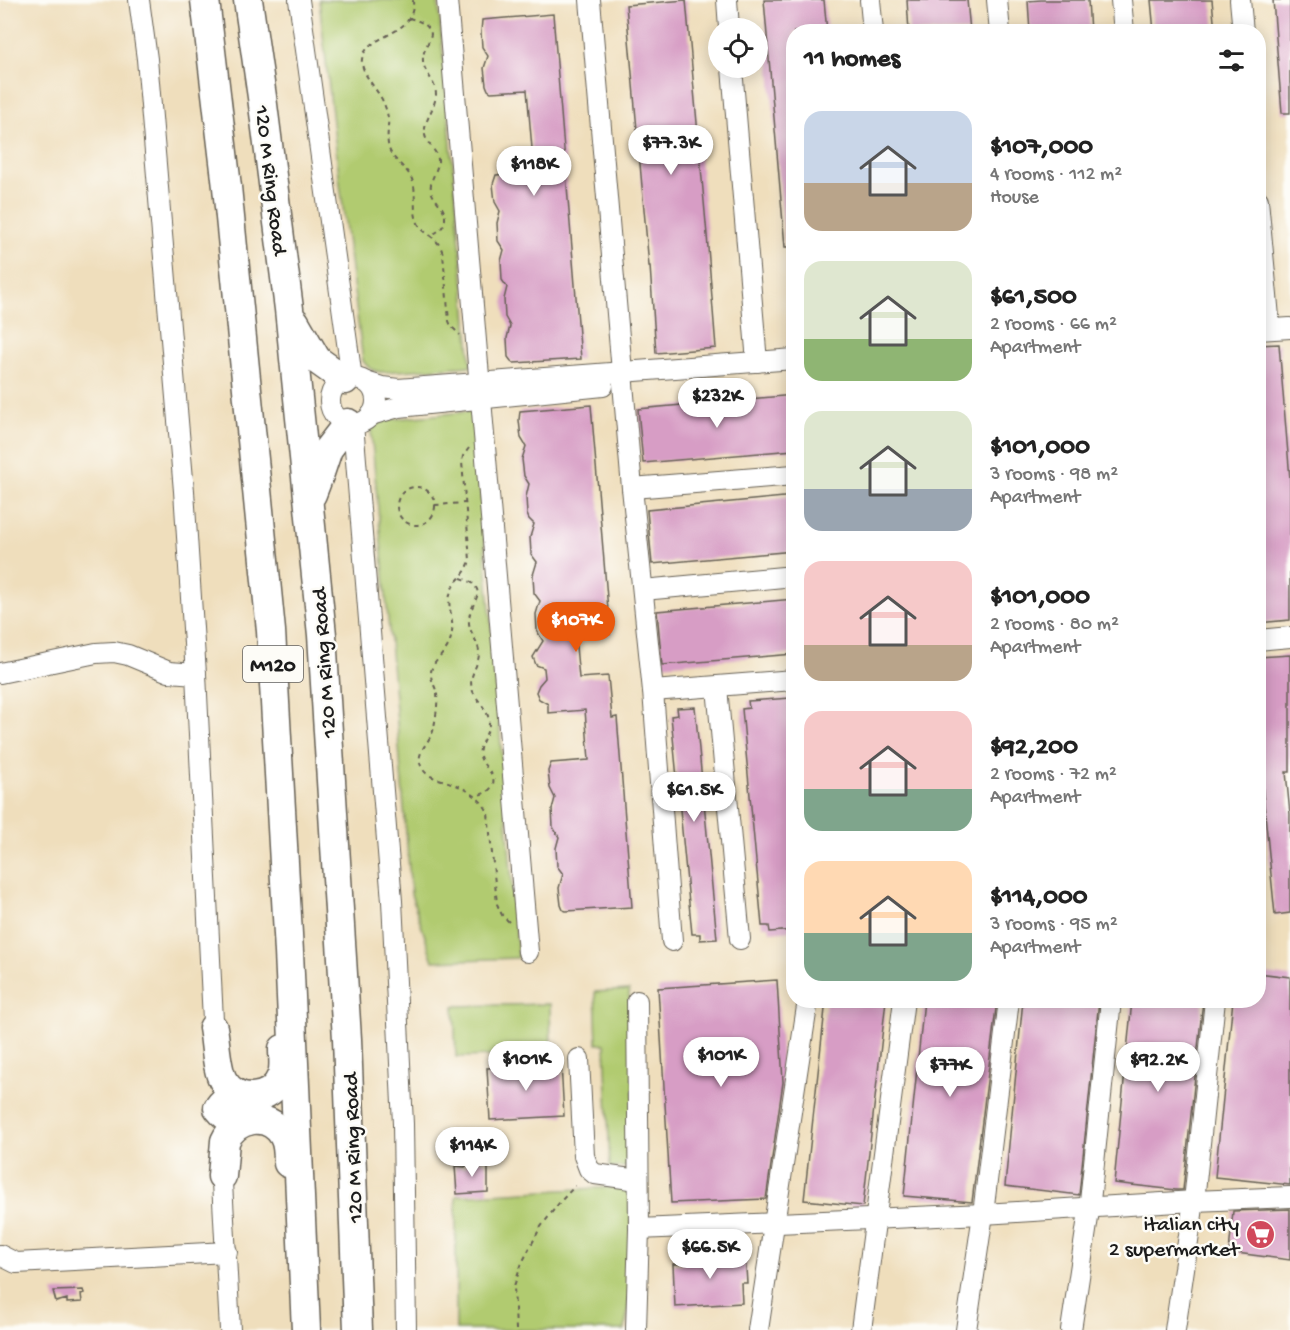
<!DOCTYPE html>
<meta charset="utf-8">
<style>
:root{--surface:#fff;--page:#f6f6f6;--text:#222;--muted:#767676;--accent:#ea580c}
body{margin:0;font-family:"Gochi Hand",sans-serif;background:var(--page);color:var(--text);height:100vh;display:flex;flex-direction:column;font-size:22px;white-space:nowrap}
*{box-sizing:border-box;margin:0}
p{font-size:20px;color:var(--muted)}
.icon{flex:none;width:33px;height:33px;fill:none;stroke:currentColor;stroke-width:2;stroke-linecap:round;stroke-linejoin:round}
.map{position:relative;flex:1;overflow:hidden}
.details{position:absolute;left:786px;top:24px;width:480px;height:984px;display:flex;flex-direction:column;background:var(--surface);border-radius:24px;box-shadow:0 3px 15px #0003}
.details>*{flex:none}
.buttons{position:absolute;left:708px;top:18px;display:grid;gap:12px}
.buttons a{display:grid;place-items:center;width:60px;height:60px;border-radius:50%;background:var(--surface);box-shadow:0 3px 15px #0003;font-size:30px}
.price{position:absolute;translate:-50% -51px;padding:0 14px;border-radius:21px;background:#fff;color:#222;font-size:20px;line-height:39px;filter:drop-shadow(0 2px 3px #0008)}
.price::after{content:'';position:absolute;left:50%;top:36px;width:18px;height:14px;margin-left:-9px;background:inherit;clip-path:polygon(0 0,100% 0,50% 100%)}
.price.selected{background:var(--accent);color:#fff}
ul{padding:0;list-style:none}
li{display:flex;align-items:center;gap:18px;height:150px;padding:0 18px}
li span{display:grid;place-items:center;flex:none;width:168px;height:120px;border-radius:18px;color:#555}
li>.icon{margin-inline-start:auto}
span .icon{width:72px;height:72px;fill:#fffc;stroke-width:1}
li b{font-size:26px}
h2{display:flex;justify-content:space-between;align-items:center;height:72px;padding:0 18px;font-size:26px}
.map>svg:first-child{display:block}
.green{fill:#b1cb70;stroke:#667446;stroke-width:1.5}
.building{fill:#d79dc5}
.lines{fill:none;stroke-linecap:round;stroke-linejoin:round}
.minor-casing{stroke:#666054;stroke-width:22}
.highway-casing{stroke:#666054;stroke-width:31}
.path{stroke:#666054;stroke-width:2;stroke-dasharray:4.5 4.5;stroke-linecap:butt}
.minor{stroke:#fff;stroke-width:20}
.highway{stroke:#fff;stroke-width:28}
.labels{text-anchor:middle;stroke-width:5;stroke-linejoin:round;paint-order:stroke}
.shield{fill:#fdfcf7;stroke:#605f5e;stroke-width:1.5}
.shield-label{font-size:21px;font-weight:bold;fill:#1c1c1c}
.street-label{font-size:22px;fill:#1c1c1c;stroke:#fdfcf7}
.poi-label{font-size:22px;fill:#1c1c1c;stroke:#fdfcf7;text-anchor:end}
</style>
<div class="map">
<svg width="1290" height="1330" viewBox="0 0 1290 1330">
<rect width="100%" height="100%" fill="#fdfcf7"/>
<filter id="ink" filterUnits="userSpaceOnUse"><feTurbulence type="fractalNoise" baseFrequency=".0167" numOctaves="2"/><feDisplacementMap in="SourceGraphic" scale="12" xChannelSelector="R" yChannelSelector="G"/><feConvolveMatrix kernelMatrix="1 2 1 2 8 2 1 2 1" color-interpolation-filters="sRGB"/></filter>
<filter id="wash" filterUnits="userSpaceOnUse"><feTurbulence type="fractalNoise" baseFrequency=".008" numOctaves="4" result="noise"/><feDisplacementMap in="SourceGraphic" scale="24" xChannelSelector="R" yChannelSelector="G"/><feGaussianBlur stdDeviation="1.35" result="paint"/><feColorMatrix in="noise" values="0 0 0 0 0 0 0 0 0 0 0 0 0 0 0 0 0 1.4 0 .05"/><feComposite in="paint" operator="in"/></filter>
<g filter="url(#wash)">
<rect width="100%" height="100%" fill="#efdebc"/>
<!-- green -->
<g class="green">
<path d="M319 0H438L471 366 384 372C374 372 369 369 363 361L340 184Z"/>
<path d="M474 411 518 958 433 961 411 894 394 686 371 431 374 426 385 420Z"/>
<path d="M629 990 637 1166 610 1168 605 1044H597L595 992Z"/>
<path d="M550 1004 551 1055 456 1057 454 1006Z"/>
<path d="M632 1186 631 1285 625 1330H456V1196Z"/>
</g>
<g id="blocks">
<!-- building -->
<g class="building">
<path d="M686 0 707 235 716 348 656 353 650 266H649L626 5Z"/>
<path d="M764 0H824L827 32H794V247H785Z"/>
<path d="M907 0H967L970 31 909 32Z"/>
<path d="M1041 0H1088L1090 32H1030L1028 1Z"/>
<path d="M1151 0H1212L1215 32H1154Z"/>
<path d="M1273 0H1290V113H1282Z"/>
<path d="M553 14 581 359 514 363 511 361 508 357 507 338 510 326 505 317 504 299 507 287 502 280 501 261 504 250 498 241 497 223 500 211 495 202 493 184 496 175 534 172 527 90 491 92 488 90 486 85 484 68 488 56 482 47 481 32 482 20Z"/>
<path d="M1279 344 1290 479V620L1258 623V345Z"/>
<path d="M794 395V450L643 463 638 409Z"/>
<path d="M591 405 610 634 575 636 579 678 608 676 612 718 617 717 632 907 566 911 563 910 561 905 559 888 563 874 557 866 556 848 559 837 553 827 552 809 555 798 550 788 548 771 551 763 589 760 585 710 548 713V704L539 699 536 692 539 685 545 678 544 668 536 665 533 657 543 641 537 631 536 614 540 601 534 593 533 575 537 562 531 554 530 537 534 524 529 519 527 514 526 497 529 484 524 476 522 459 526 446 521 438 519 420 520 411Z"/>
<path d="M794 496V551L652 564 647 510Z"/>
<path d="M794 599V654L662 665 657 611Z"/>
<path d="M1290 655V772H1286L1290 814V913L1275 915 1258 743V657Z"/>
<path d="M791 698 792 705H794V930L770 932 769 926H762L742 709 749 708 748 701Z"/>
<path d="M695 707 717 939 700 940V934H692L671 716 678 715 677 708Z"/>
<path d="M1258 973 1290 977V1185L1215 1177 1233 1000H1258Z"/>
<path d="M777 980 783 1082 766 1199 671 1203 658 988Z"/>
<path d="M826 1000H886L863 1206 804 1200Z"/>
<path d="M924 1000H997L972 1202 904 1196Z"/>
<path d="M1023 1000H1099L1079 1195 1005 1186Z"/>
<path d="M1132 1000H1203L1183 1190H1176L1114 1183Z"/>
<path d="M561 1064 564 1116 490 1120 487 1068Z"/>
<path d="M474 1159 483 1161 486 1164 488 1169V1192L457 1194 455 1166 465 1167 470 1160Z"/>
<path d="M1290 1209V1260L1229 1252 1233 1211Z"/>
<path d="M745 1253 747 1283H741L742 1303 675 1307 673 1264H683V1256Z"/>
<path d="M83 1290 84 1293 81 1294 82 1302 67 1303V1299L56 1302 53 1291Z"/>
</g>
</g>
</g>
<g filter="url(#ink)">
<use href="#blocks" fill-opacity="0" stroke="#666054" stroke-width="1.5"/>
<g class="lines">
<defs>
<g id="minor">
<path d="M139 0 147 59 184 491 196 674 214 1041"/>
<path d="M299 0 352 378"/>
<path d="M447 0 528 952"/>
<path d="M590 0 632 488 653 691 672 941"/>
<path d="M727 0 729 28"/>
<path d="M870 0 873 32"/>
<path d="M997 0 1000 32"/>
<path d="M1121 0 1124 32"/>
<path d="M1240 0 1243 32"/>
<path d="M732 68 757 362"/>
<path d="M1258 200 1269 317"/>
<path d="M1258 330 1290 328"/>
<circle cx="353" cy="401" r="23"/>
<path d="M366 382 382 387 398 389 794 359"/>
<path d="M371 415 399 407 603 386"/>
<path d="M353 424 392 901 403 1124 406 1330"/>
<path d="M632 488 794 475"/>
<path d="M643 590 794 576"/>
<path d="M1258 640 1290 637"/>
<path d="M0 673 96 653 114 652 128 655 169 672 196 674"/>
<path d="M717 687 740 939"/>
<path d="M653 691 794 680"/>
<path d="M579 1059 584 1156 589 1169 595 1174 638 1180"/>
<path d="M221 1164 230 1330"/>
<path d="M639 1229 983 1214 1194 1201 1290 1197"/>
<path d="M0 1255 16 1263 227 1252"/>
<path d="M636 1330 639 1229 637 1001"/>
<path d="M758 1330 808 1000"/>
<path d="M861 1330 904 1000"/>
<path d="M966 1330 983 1214 1009 1000"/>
<path d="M1071 1330 1089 1211 1111 1000"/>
<path d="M1175 1330 1194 1201 1215 1000"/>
</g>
<g id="highway">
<path d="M205 0 227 187 271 631 289 952 306 1330"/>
<path d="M248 0 262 97 289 309 322 635 347 1039 358 1330"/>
<path d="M295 322 317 360 345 380"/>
<path d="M312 494 320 473 328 449 348 423"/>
<path d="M213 1028C216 1043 216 1070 224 1082 238 1104 272 1101 281 1077 285 1069 283 1059 283 1049"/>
<path d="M247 1097C234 1096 225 1097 218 1108 227 1119 233 1122 247 1121"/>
<path d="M222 1176 225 1141C236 1117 268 1111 283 1135 288 1143 288 1153 288 1163"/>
</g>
</defs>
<!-- minor casing -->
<use href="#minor" class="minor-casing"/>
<!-- highway casing -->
<use href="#highway" class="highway-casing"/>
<!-- path -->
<g class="path">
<path d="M413 0C416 37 367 33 362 59 360 74 379 90 384 104 387 111 389 119 388 126 388 132 387 138 388 144 390 161 408 166 413 182 417 195 412 210 418 223 424 236 438 235 443 254L449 321 451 326 460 335"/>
<path d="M409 18C419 21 428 23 431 34 429 44 422 51 423 61 424 73 436 81 436 95 435 109 423 121 425 135 427 145 436 149 438 159 439 170 429 179 431 190 433 201 446 206 445 219 445 227 438 232 431 235"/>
<path d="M469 448 463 456 462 462 470 560C466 576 456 578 451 591 446 606 454 618 452 632 451 640 448 648 443 653 438 660 432 664 431 672 430 680 436 687 437 694 438 704 436 717 434 727 432 742 413 752 422 768 427 777 436 778 445 781 462 786 482 797 488 813L497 904 502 915 509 922"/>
<circle cx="416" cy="506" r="19"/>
<path d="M435 505 465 503"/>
<path d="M461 578C470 581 476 583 478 593 476 603 468 611 469 623 470 634 479 642 479 653 479 666 468 675 472 689 476 700 488 709 489 721 490 734 477 744 480 756 482 767 496 772 493 784 490 793 482 794 475 796"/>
<path d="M516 1330 514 1286 522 1263 540 1228 559 1203 575 1186"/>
</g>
<!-- minor -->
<use href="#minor" class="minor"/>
<!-- highway -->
<use href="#highway" class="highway"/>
</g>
</g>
<!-- icons -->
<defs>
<symbol id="supermarket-disc" viewBox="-11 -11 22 22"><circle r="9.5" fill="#d1495b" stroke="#fdfcf7"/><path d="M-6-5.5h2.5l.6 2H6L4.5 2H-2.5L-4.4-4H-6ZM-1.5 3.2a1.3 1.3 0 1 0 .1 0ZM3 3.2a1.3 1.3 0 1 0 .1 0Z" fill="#fff"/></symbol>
</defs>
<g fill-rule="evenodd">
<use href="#supermarket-disc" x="1244" y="1218" width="33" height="33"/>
</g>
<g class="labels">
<!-- shield labels -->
<rect class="shield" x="243" y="646" width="60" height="36" rx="4.5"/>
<g class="shield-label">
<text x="273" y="671">M120</text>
</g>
<!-- street labels -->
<g class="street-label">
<text transform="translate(273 180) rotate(83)" y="8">120 M Ring Road</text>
<text transform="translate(322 663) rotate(-94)" y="8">120 M Ring Road</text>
<text transform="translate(351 1148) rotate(-92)" y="8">120 M Ring Road</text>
</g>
<!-- poi labels -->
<g class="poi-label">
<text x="1239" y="1230">italian city<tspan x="1239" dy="25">2 supermarket</tspan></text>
</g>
</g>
</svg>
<div class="buttons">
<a><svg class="icon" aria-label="locate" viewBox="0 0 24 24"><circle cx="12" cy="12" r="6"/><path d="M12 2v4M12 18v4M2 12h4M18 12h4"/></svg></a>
</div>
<b class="price" style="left:671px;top:176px">$77.3K</b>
<b class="price" style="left:534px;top:197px">$118K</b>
<b class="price" style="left:717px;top:429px">$232K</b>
<b class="price selected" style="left:576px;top:653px">$107K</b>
<b class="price" style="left:694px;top:823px">$61.5K</b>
<b class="price" style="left:721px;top:1088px">$101K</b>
<b class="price" style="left:526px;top:1092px">$101K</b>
<b class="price" style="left:1158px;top:1093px">$92.2K</b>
<b class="price" style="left:950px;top:1098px">$77K</b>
<b class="price" style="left:472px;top:1178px">$114K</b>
<b class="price" style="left:710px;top:1280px">$66.5K</b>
<section class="details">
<h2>11 homes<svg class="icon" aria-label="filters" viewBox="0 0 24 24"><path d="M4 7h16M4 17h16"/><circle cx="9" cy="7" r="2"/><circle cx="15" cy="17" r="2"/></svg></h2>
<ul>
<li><span style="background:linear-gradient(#c9d6e8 60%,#b9a48a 0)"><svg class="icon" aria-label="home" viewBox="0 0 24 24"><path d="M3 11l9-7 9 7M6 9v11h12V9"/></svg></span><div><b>$107,000</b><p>4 rooms · 112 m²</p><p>House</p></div></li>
<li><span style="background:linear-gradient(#dfe7d0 65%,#8fb573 0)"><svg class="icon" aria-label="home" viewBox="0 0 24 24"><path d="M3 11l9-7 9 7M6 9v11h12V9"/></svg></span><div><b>$61,500</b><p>2 rooms · 66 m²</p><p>Apartment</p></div></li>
<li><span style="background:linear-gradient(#dfe7d0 65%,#9aa5b1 0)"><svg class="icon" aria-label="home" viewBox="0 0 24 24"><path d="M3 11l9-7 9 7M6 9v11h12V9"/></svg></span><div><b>$101,000</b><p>3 rooms · 98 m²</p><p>Apartment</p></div></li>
<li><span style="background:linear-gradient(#f6c9c9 70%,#b9a48a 0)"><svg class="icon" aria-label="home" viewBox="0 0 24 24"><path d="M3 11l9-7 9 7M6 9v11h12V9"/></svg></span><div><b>$101,000</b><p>2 rooms · 80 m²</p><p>Apartment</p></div></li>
<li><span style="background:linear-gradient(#f6c9c9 65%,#7fa58c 0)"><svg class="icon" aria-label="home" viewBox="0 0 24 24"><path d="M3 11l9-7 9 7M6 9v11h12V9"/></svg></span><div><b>$92,200</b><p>2 rooms · 72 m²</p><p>Apartment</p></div></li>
<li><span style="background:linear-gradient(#ffd9b3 60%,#7fa58c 0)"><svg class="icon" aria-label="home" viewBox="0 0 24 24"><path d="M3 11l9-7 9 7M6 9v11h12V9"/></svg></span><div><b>$114,000</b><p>3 rooms · 95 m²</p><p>Apartment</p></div></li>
</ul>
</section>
</div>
